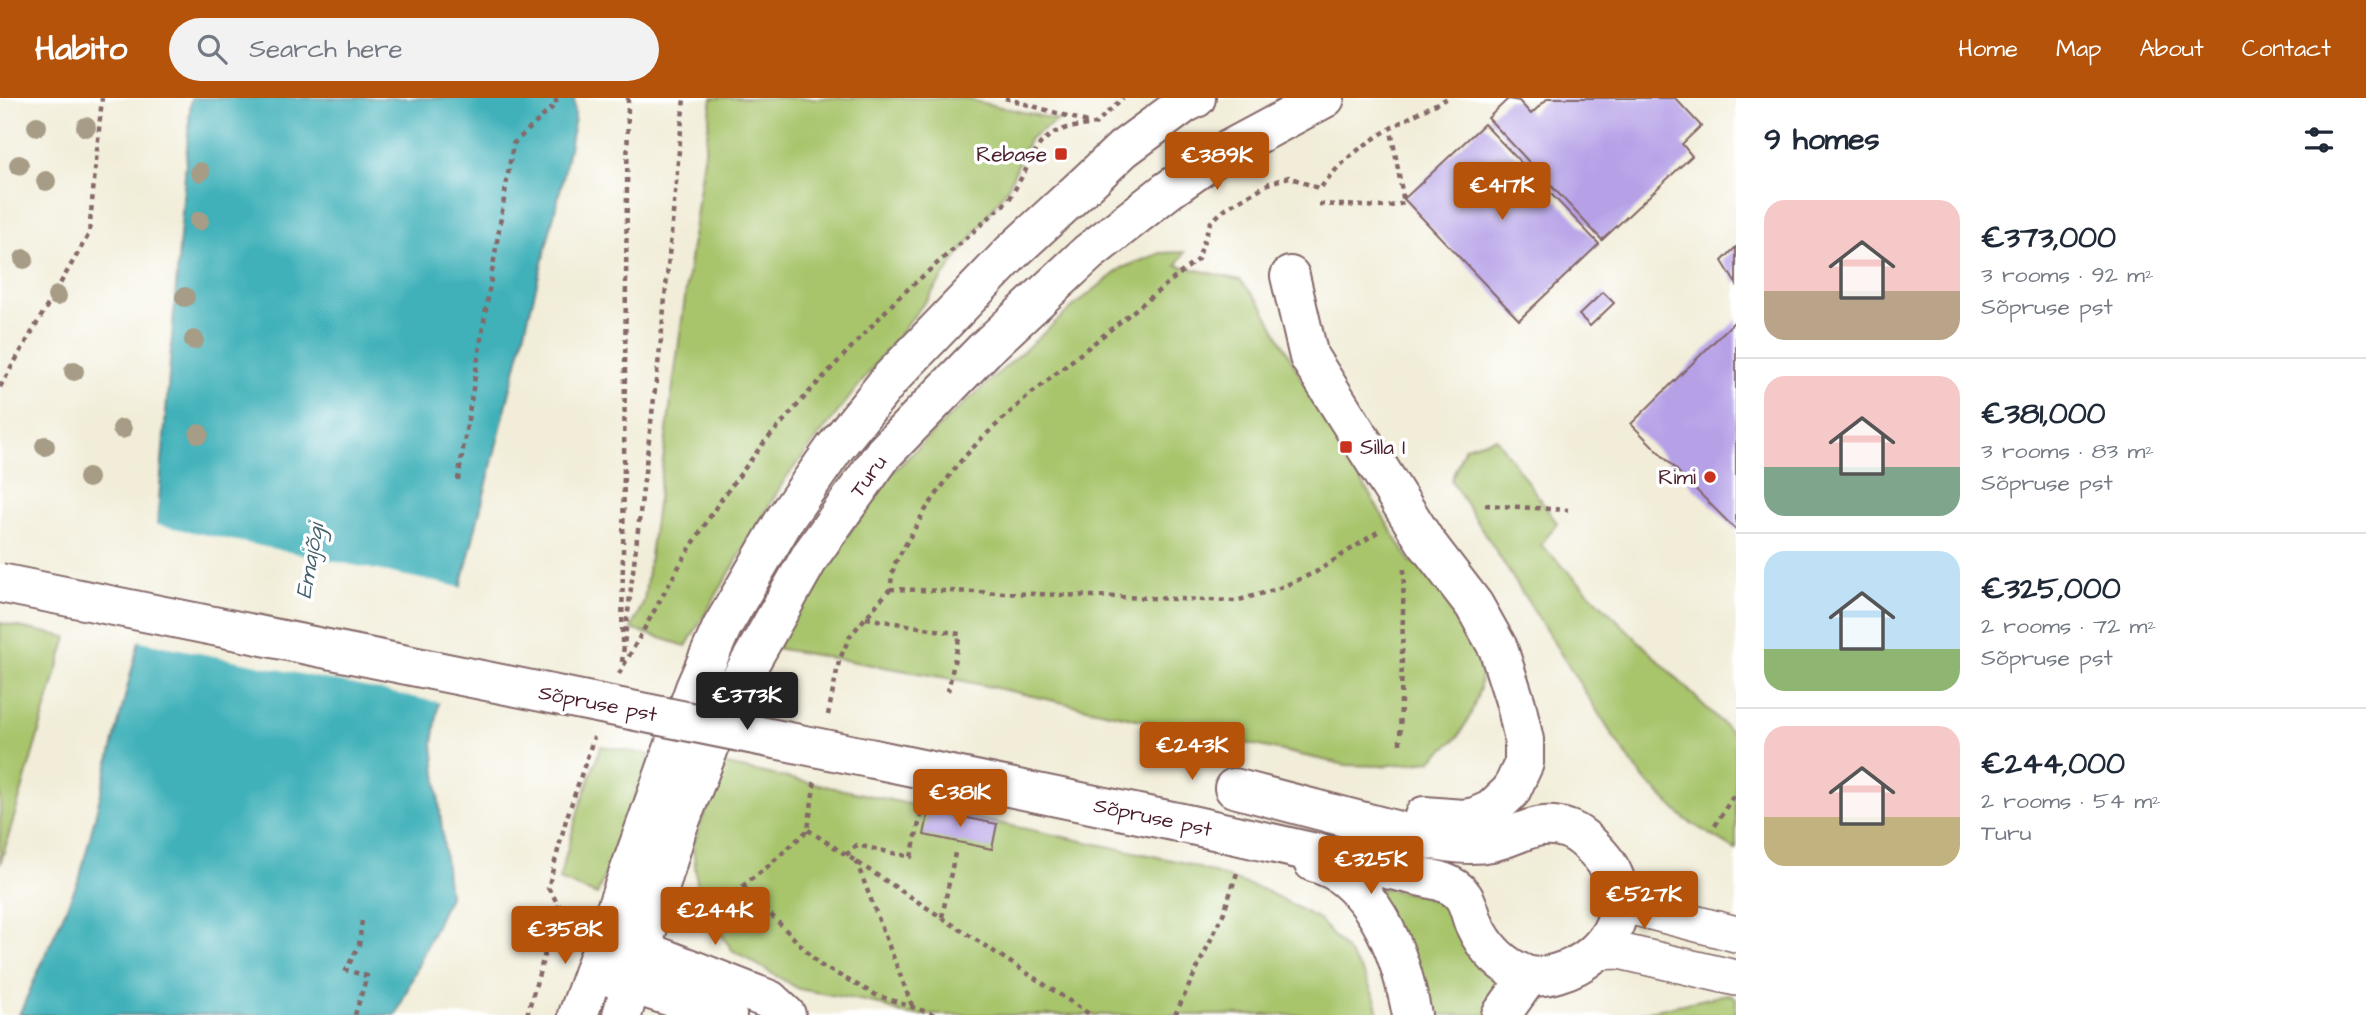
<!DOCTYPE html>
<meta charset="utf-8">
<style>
:root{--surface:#fff;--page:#f2f2f3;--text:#1f2937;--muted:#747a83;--line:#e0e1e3;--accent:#b45309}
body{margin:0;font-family:"Architects Daughter",sans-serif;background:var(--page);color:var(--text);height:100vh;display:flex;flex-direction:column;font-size:26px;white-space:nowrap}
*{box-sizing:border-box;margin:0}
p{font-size:23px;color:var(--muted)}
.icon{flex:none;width:38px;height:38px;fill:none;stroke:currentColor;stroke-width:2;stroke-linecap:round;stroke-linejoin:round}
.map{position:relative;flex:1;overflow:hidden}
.details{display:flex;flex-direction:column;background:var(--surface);width:630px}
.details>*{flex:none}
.price{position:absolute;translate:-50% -60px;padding:0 16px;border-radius:7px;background:var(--accent);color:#fff;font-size:23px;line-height:46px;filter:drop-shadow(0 2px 4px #0008)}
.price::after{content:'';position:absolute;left:50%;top:42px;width:21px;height:16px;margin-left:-10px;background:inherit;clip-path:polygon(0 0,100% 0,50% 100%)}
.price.on{background:#222;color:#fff}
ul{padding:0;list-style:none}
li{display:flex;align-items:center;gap:21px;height:175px;padding:0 28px}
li+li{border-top:2px solid var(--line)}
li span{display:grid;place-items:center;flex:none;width:196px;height:140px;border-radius:21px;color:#555}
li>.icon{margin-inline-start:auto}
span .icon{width:84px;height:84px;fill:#fffc;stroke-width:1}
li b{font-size:30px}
h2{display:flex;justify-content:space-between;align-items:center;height:84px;padding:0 28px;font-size:30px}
header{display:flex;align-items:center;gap:42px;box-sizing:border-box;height:98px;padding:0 35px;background:var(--accent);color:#fff}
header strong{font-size:33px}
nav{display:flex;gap:38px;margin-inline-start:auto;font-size:24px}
.search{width:490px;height:63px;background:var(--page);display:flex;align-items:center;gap:18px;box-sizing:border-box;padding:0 24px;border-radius:38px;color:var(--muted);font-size:26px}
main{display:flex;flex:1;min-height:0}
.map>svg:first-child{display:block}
.green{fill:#a8c56c;stroke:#79724c;stroke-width:2}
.water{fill:#41b1b9;stroke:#466872;stroke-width:2}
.pier{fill:#f1edd8}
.building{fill:#b6a1e7}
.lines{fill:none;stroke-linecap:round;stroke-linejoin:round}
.minor-casing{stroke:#846768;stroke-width:38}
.major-casing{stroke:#846768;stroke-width:42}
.path{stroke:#846768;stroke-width:4.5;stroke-dasharray:5 5;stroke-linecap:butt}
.minor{stroke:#fff;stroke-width:35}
.major{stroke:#fff;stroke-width:38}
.major-bridge-casing{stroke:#846768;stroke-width:42;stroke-linecap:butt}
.major-bridge{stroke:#fff;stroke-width:38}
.tree{fill:#a79c86}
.poi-dot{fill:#c8321e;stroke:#fff;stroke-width:2.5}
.labels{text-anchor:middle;stroke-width:7;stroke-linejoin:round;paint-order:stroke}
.poi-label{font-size:21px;fill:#4a1f2b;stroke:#fff;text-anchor:end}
.street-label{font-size:21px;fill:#4a1f2b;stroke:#fff}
.water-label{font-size:23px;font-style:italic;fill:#46616b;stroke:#fff}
</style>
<header>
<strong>Habito</strong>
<div class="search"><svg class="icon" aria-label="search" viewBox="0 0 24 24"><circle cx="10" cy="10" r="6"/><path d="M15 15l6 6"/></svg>Search here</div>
<nav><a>Home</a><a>Map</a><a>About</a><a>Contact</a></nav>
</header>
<main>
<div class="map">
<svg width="1736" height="917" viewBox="0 0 1736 917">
<rect width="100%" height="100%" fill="#fff"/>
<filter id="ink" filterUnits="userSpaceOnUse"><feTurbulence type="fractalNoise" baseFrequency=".0143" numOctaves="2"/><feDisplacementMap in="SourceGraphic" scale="14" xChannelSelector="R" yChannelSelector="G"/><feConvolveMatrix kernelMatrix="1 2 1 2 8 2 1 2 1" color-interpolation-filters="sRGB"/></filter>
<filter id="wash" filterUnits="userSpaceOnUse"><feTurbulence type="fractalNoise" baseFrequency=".00686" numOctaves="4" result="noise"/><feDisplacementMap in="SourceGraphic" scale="28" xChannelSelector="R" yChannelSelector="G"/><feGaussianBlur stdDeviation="1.57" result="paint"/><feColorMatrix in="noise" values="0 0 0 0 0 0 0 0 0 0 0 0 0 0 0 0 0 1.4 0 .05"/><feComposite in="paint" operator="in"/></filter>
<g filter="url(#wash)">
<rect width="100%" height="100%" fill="#f1edd8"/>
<!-- green -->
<g class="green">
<path d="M712 0H961L1058 22 1030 40 1008 89 928 200 785 381 686 548 631 531 644 503Z"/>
<path d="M1185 154 1177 167 1240 182 1262 207 1321 316 1411 465 1429 450 1482 559 1480 590 1471 616 1458 639 1430 663 1382 668 1346 667 964 583 775 550 802 503 889 378 945 323 1076 206 1122 170 1161 155Z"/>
<path d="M1496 340 1557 425 1541 447 1736 639V752L1686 722 1644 681 1614 640 1451 382 1465 349Z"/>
<path d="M0 525 67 539 0 767Z"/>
<path d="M601 648 651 657 597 797 559 782 578 714Z"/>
<path d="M722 666 1181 764 1264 792 1317 820 1346 852 1364 877 1376 903 1379 917H907L875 905 799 891 732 852 699 804 693 748Z"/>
<path d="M1369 788 1419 797 1460 813 1515 884 1491 917H1423Z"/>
<path d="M1727 896 1736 900V917H1633Z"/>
</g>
<!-- water -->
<path class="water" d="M191 0H574L575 20 562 85 447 545 433 646 449 798 396 917H19L80 779 152 491Z"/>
<!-- pier -->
<path class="pier" d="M154 426 464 490 450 545 442 605 136 542 149 490Z"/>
<g id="blocks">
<!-- building -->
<g class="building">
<path d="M1548 0H1675L1701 28 1682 46 1692 58 1602 142 1488 20 1508 1 1519 3 1531 16Z"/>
<path d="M1484 26 1599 146 1519 222 1404 101Z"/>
<path d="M1736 149V186L1722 163Z"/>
<path d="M1603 194 1614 205 1590 228 1579 217Z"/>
<path d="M1736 222V432L1631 326Z"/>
<path d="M929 712 997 726 992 751 924 737Z"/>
</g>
</g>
</g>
<g filter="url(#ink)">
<use href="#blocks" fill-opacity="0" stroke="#846768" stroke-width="2"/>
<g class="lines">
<defs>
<g id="minor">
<path d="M1618 788 1629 804 1640 811 1736 836"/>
<path d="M1597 854 1619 853 1736 880"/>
</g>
<g id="major">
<path d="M1290 178 1309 259 1425 443 1474 507 1498 550 1516 606 1524 642V665L1511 693 1491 712 1475 719 1463 721 1424 718"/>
<path d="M874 661 1187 726 1440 783C1448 786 1457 790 1462 797 1469 805 1470 817 1474 826 1485 850 1501 868 1526 877 1534 880 1548 878 1557 875 1611 860 1641 803 1600 757 1591 747 1580 735 1567 731 1537 720 1518 739 1491 744 1470 748 1452 745 1433 742L1234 690"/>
<path d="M1313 764C1321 767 1331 770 1338 775 1384 807 1402 865 1412 917"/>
<path d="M619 843 770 902 786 917"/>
<path d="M607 878 727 917"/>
<path d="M578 917 695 590 722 529 785 421 834 351 891 280 1012 154 1087 85 1123 51 1184 6 1196 0"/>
<path d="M622 917 677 731 726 607 811 457 884 355 984 252 1088 155 1167 93 1217 58 1325 0"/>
<path d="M1501 917 1529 878"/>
</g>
</defs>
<!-- minor casing -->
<use href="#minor" class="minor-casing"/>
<!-- major casing -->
<use href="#major" class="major-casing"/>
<!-- path -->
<g class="path">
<path d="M1005 0 1091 25"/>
<path d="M1319 106 1386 109 1404 105 1391 32"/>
<path d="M0 289 89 136 102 0"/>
<path d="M458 382 513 46 556 6V0"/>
<path d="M1485 407 1568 412"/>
<path d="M890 491 1236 503 1277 491 1316 474 1379 433"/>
<path d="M866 520 960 536 948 593"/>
<path d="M622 545 628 0"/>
<path d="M622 564 661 242 684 0"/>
<path d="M619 576 682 463 718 406 762 347 812 291 898 200 1009 102 1040 46 1053 35 1067 30 1095 26 1123 0"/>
<path d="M828 617 839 563 850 538 890 491 894 467 924 414 958 366 982 340 1027 299 1198 161 1210 125 1226 110 1270 85 1289 79 1320 91C1349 49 1403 22 1448 0"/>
<path d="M1400 646 1404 471"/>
<path d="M1715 728 1736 693"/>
<path d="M808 732 1091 917"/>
<path d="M846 757 857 747 911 759 924 704"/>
<path d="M856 763 913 910"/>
<path d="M743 788 820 867 876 897 936 917"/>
<path d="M942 819 955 755"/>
<path d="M683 825 709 813 735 794 766 770 808 732 815 681"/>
<path d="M355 917 367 878 346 872 359 847 362 822"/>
<path d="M527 917 559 807 548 790 566 722 594 639"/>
<path d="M1175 917 1224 814 1238 772"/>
</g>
<!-- minor -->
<use href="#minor" class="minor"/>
<!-- major -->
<use href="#major" class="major"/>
<defs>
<path id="major-bridge" d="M0 485 874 661"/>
</defs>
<!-- major-bridge casing -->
<use href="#major-bridge" class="major-bridge-casing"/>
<!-- major-bridge -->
<use href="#major-bridge" class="major-bridge"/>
</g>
<!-- trees -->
<g class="tree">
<circle cx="37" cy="28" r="10"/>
<circle cx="86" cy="29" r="10"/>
<circle cx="19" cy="67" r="10"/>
<circle cx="200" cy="74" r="10"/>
<circle cx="46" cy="83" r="10"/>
<circle cx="199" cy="123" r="10"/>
<circle cx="24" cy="161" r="10"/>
<circle cx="57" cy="198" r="10"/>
<circle cx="185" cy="199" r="10"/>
<circle cx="194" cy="242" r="10"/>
<circle cx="74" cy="273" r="10"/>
<circle cx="122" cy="331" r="10"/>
<circle cx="199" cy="336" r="10"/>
<circle cx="45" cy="348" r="10"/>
<circle cx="88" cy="380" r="10"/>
</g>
</g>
<!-- markers -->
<g class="poi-dot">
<rect x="1054" y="49" width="14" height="14" rx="3.5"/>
<rect x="1339" y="342" width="14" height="14" rx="3.5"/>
<circle cx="1710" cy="379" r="7"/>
</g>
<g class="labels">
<!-- poi labels -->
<g class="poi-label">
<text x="1047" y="63">Rebase</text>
<text x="1360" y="356" text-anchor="start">Silla I</text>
<text x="1696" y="386">Rimi</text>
</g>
<!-- street labels -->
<g class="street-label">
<text transform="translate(868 378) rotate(-54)" y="7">Turu</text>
<text transform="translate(598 605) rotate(11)" y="7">Sõpruse pst</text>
<text transform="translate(1153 719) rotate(12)" y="7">Sõpruse pst</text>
</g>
<!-- water labels -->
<g class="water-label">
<text transform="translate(309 463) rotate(-80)" y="8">Emajõgi</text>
</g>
</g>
</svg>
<b class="price" style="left:1217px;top:94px">€389K</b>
<b class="price" style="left:1502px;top:124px">€417K</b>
<b class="price on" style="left:747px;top:634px">€373K</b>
<b class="price" style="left:1192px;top:684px">€243K</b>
<b class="price" style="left:960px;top:731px">€381K</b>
<b class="price" style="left:1371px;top:798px">€325K</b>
<b class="price" style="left:1644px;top:833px">€527K</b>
<b class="price" style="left:715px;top:849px">€244K</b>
<b class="price" style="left:565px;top:868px">€358K</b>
</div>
<section class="details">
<h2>9 homes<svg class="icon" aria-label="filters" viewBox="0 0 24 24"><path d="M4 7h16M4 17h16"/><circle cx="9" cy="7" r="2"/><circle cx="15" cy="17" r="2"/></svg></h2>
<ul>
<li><span style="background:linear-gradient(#f6c9c9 65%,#b9a48a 0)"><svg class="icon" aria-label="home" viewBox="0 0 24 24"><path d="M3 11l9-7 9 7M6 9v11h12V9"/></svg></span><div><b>€373,000</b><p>3 rooms · 92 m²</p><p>Sõpruse pst</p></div></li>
<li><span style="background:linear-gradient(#f6c9c9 65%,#7fa58c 0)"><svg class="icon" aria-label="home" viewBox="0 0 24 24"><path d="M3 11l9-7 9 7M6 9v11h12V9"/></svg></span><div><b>€381,000</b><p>3 rooms · 83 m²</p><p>Sõpruse pst</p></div></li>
<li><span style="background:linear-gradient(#bfe0f5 70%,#8fb573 0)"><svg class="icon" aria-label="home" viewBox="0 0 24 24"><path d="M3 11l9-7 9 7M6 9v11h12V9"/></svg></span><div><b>€325,000</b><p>2 rooms · 72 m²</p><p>Sõpruse pst</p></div></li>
<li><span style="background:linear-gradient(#f6c9c9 65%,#c2b280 0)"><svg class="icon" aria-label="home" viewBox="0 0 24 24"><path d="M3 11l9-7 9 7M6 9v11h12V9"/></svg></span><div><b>€244,000</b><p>2 rooms · 54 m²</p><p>Turu</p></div></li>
</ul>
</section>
</main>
